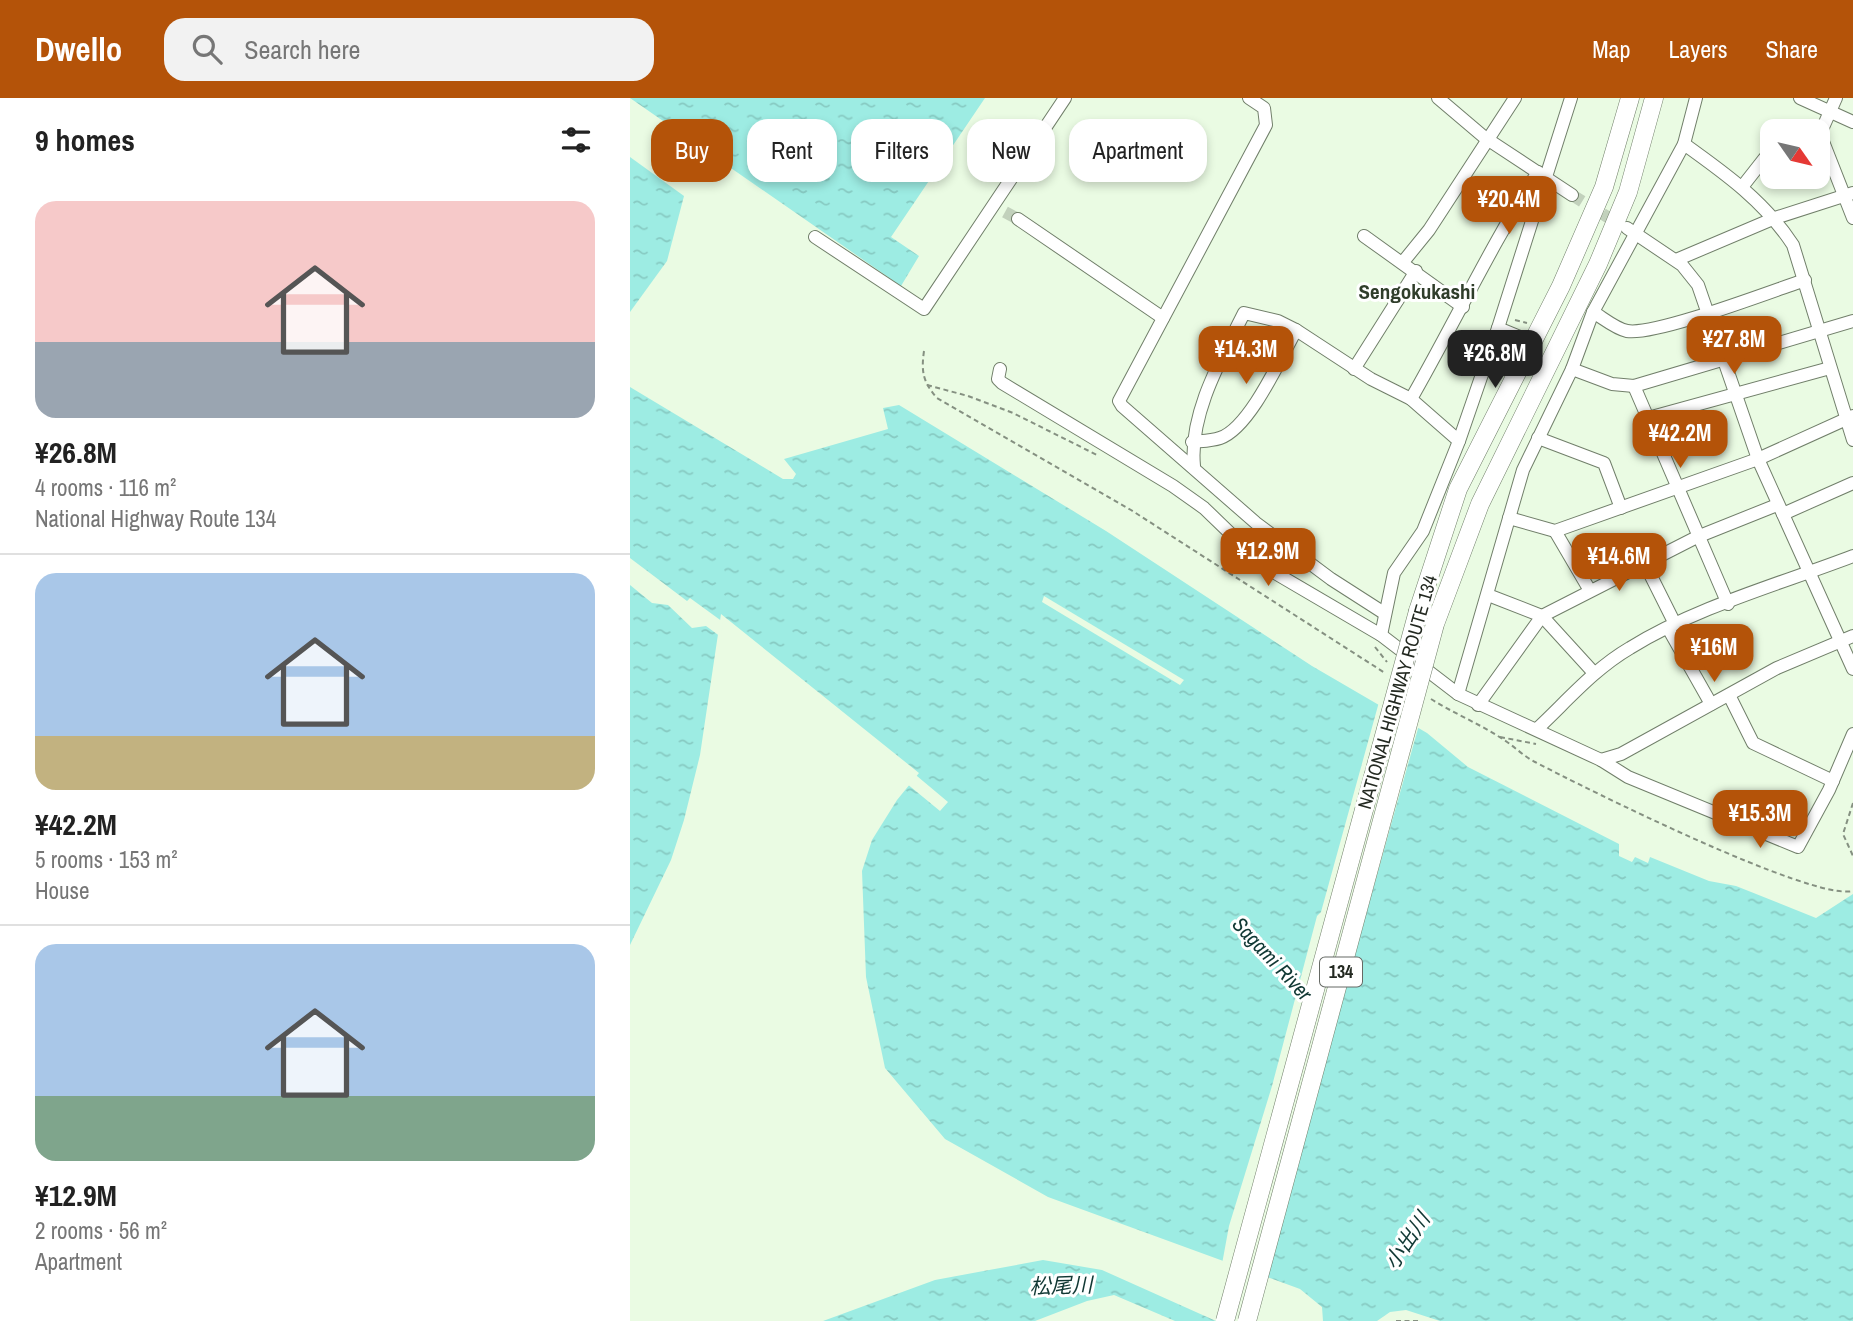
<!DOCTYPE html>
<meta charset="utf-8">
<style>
:root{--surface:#fff;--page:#f2f2f2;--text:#222;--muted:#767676;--line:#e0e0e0;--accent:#b45309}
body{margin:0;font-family:"Archivo Narrow","Noto Sans JP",sans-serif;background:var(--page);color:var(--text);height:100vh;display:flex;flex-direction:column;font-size:26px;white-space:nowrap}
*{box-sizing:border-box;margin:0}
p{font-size:23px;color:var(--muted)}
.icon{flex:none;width:38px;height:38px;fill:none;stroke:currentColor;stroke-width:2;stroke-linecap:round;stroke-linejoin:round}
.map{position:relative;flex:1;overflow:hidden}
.details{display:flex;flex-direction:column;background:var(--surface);width:630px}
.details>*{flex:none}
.banner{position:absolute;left:21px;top:21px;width:665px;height:63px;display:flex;gap:14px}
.needle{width:46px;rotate:124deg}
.tools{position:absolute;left:1130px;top:21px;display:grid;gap:14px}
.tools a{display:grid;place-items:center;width:70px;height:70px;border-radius:14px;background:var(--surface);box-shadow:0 4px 10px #0003;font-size:35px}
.price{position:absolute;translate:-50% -60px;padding:0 16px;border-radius:14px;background:var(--accent);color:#fff;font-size:23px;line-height:46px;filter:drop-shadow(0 2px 4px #0008)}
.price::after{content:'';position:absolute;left:50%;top:42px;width:21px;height:16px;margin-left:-10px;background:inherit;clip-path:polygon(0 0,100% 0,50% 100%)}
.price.on{background:#222;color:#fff}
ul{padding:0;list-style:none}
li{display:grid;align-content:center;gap:14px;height:371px;padding:0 35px}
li+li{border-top:2px solid var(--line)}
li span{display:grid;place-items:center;height:217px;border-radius:21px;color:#555}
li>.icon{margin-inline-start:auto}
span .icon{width:126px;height:126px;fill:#fffc;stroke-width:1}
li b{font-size:30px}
h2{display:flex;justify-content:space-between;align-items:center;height:84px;padding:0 35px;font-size:30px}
.tag{padding:0 24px;border-radius:21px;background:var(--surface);box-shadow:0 4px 10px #0003;font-size:24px;line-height:63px}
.tag.on{background:var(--accent);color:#fff}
header{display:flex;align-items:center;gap:42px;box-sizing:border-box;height:98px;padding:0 35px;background:var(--accent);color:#fff}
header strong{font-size:33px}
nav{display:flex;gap:38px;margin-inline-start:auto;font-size:24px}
.search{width:490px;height:63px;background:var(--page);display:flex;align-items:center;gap:18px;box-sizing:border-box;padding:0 24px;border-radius:21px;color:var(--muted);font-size:26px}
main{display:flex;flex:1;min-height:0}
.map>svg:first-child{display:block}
.water{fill:url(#water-ripples)}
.pier{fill:#eafbe3}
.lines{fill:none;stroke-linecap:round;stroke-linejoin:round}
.minor-tunnel{stroke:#c2d1bc;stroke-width:12;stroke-dasharray:12 6;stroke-linecap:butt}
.minor-casing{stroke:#717f6a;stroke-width:14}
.highway-casing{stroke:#717f6a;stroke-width:19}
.path{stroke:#859081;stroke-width:2;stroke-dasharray:5 3.5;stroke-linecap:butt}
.minor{stroke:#fff;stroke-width:12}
.highway{stroke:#fff;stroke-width:18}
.highway-bridge-casing{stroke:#717f6a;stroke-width:19;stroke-linecap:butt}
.highway-bridge{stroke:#fff;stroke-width:18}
.labels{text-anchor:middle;stroke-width:6;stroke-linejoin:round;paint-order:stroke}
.shield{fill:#fff;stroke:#656964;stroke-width:2}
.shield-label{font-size:18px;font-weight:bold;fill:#232921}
.street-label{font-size:19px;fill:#232921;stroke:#fff}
.neighbourhood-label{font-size:21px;font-weight:bold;fill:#2f3d2a;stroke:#fff}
.water-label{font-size:21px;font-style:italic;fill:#113834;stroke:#fff}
</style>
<header>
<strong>Dwello</strong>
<div class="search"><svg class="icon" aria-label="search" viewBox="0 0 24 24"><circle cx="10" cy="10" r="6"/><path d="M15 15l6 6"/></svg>Search here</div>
<nav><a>Map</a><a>Layers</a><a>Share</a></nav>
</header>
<main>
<section class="details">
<h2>9 homes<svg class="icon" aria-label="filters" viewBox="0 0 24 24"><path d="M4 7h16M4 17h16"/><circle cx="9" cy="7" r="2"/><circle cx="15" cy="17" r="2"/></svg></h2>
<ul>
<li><span style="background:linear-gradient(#f6c9c9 65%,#9aa5b1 0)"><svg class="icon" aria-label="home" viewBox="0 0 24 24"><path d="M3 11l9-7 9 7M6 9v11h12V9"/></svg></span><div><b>¥26.8M</b><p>4 rooms · 116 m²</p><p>National Highway Route 134</p></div></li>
<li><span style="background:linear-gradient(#a9c7e8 75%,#c2b280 0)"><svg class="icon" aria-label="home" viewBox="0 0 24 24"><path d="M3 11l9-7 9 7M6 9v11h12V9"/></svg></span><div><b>¥42.2M</b><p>5 rooms · 153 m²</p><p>House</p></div></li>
<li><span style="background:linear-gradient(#a9c7e8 70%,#7fa58c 0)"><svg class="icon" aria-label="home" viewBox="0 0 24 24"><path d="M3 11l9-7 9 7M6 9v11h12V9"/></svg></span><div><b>¥12.9M</b><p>2 rooms · 56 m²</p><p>Apartment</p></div></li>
</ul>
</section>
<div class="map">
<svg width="1223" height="1223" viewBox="0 0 1223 1223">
<defs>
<pattern id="water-ripples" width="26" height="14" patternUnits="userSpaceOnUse" patternTransform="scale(1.75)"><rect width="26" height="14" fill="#9dece3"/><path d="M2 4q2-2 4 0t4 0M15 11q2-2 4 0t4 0" fill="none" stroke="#87cac2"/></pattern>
</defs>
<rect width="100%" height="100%" fill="#eafbe3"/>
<!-- water -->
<g class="water">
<path d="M0 0H355L261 139 289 158 271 188Z"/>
<path d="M0 59 54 98 37 163 0 214Z"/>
<path d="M0 289 153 381H163L166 376 154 361 258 331 253 310 269 307 476 433 682 568 797 635 838 669 989 746V758L1002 764 1005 759 1018 765 1020 759 1079 783 1106 788 1186 820 1223 796V1223H810L776 1212 760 1214 747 1223H693L692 1209 670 1191 418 1099 315 1041 255 970 236 879 232 773 242 742 267 702 289 675 91 516 70 657 54 722 41 762 0 847Z"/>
<path d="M413 1162 472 1172 586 1223H545L484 1197 457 1203 405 1223H193L305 1182Z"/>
</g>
<!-- pier -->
<g class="pier">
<path d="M0 460 57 503 60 500 93 524 91 539 76 528 62 530 38 507 22 505 0 487Z"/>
<path d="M414 498 554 582 550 587 412 504Z"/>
<path d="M118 542 170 580 318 704 310 713 276 685 284 676Z"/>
<path d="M749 604 789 627 634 1181 592 1166 599 1128 642 988 687 818 691 814Z"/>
</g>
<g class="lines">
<!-- minor-tunnel -->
<g class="minor-tunnel">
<path d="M942 97 992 128"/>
<path d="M375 114 388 121"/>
</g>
<defs>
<g id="minor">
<path d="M619 0 634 10 636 27 489 303 492 308 626 425 701 481 754 515"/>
<path d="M808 0 854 39 942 97"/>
<path d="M1170 0 1223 24"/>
<path d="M1206 0 1190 36 1223 120"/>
<path d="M1054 46C1096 76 1135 104 1163 147L1223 342"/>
<path d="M1112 89 1134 61 1143 57"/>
<path d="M388 121 533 220"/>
<path d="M997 130 1052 167 1068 187 1128 361 1223 571"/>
<path d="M734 138 833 209"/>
<path d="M185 139 294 211 435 0"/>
<path d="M1046 162 1145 120 1223 95"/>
<path d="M773 164 799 132 885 0"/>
<path d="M963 214C973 220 986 231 997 233 1025 238 1142 193 1175 182"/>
<path d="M902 244 868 230 941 0"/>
<path d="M370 271 368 281 372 285 543 388 574 410 635 469 751 537 828 596 971 662 998 679 1168 749 1199 692 1223 636"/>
<path d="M724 271 786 173"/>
<path d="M942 271 982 286 1004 288 1223 223"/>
<path d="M1004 288 1098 506"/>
<path d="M781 301C824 226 861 147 908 74"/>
<path d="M1018 320 1200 270"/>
<path d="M908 340 974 365 991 410"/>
<path d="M562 344C570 343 581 343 590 340 620 330 651 259 666 232"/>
<path d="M564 368C559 316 591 261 614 215L648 223 666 232 741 281 781 301 829 343"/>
<path d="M1153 416 1223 385"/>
<path d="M879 420 925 433 1128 361 1223 318"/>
<path d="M925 433 959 491"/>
<path d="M1014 464 1045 526"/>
<path d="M858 497 912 518 964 575"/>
<path d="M1038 530 1081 606"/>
<path d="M751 537 764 475 793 433 829 343 868 230"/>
<path d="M828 596 893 372 942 271 963 214 1054 46 1066 0"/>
<path d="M1099 597 1123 645 1203 683"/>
<path d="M848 607 912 518 1067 439 1147 407"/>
<path d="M907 631C937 603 964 571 1000 550 1066 509 1150 486 1223 458"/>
<path d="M971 662 991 656 1147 570 1223 538"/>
</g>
<g id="highway">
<path d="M788 513 828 391 931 188 974 89 1000 0"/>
<path d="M805 526 850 406 968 166 998 94 1024 0"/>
</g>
</defs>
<!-- minor casing -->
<use href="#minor" class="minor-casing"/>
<!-- highway casing -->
<use href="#highway" class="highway-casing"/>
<!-- path -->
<g class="path">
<path d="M885 222 897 225"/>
<path d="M294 253C291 274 293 284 307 300L501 412 755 575"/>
<path d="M297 287 338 298 383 315 469 358"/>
<path d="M745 549 757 564"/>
<path d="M801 601C823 615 848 625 871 640 883 647 893 658 905 664 955 690 1181 803 1223 793"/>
<path d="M870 639 906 646"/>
<path d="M1223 705 1213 736 1223 758"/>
<path d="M766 1223H788"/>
</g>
<!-- minor -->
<use href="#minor" class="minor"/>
<!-- highway -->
<use href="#highway" class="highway"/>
<defs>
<g id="highway-bridge">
<path d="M595 1223 788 513"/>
<path d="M617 1223 805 526"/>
</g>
</defs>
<!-- highway-bridge casing -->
<use href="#highway-bridge" class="highway-bridge-casing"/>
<!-- highway-bridge -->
<use href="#highway-bridge" class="highway-bridge"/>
</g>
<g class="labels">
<!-- shield labels -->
<rect class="shield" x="690" y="859.5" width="42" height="29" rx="5"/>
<g class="shield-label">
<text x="711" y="880">134</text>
</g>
<!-- street labels -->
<g class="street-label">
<text transform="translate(767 594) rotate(-74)" y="7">NATIONAL HIGHWAY ROUTE 134</text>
</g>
<!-- neighbourhood labels -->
<g class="neighbourhood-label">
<text x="787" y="201">Sengokukashi</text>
</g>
<!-- water labels -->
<g class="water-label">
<text transform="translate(642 861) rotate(47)" y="7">Sagami River</text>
<text transform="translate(777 1143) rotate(-56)" y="7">小出川</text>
<text transform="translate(431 1188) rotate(-2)" y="7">松尾川</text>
</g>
</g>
</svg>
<div class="tools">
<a><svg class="needle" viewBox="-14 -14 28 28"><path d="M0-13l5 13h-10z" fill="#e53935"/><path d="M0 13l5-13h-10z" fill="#767676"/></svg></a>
</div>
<b class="price" style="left:879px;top:138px">¥20.4M</b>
<b class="price" style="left:1104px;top:278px">¥27.8M</b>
<b class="price" style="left:616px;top:288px">¥14.3M</b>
<b class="price on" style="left:865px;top:292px">¥26.8M</b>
<b class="price" style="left:1050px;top:372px">¥42.2M</b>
<b class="price" style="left:638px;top:490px">¥12.9M</b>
<b class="price" style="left:989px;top:495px">¥14.6M</b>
<b class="price" style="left:1084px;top:586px">¥16M</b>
<b class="price" style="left:1130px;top:752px">¥15.3M</b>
<div class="banner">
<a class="tag on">Buy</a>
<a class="tag">Rent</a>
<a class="tag">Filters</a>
<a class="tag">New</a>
<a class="tag">Apartment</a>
</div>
</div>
</main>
